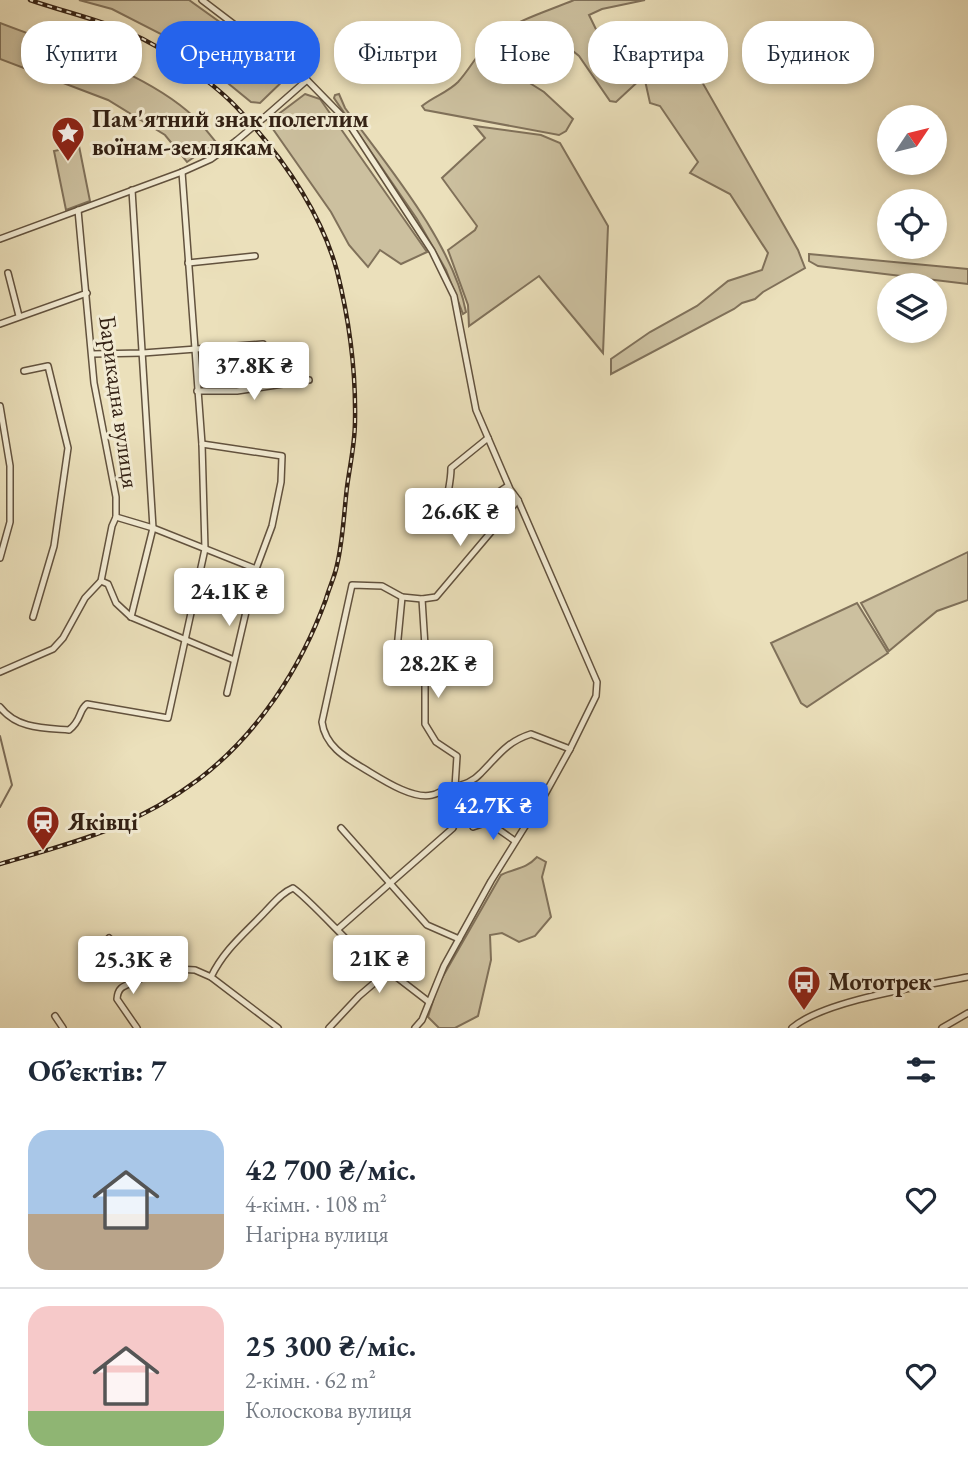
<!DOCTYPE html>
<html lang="uk">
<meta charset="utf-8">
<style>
:root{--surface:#fff;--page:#f6f6f7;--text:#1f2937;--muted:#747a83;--line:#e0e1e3;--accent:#2563eb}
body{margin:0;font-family:"EB Garamond",serif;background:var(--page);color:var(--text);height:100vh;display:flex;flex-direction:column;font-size:26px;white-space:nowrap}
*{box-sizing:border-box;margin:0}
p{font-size:23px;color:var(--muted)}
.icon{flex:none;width:38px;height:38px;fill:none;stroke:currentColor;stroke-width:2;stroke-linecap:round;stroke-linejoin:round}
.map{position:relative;height:1028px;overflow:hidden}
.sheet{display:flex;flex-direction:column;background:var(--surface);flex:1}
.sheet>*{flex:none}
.hud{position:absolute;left:21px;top:21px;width:928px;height:63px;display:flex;gap:14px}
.needle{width:46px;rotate:55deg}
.tools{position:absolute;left:877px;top:105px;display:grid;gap:14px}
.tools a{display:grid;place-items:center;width:70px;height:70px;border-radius:50%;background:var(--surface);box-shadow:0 4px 10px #0003;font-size:35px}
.price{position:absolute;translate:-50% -60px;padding:0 16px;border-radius:7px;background:#fff;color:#222;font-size:23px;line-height:46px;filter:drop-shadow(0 2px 4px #0008)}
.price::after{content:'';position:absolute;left:50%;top:42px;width:21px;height:16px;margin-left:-10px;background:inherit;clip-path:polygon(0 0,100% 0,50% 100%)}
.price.active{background:var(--accent);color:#fff}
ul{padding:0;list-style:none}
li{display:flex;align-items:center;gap:21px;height:175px;padding:0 28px}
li+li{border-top:2px solid var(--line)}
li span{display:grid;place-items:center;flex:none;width:196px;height:140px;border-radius:21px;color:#555}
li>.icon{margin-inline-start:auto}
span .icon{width:84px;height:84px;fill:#fffc;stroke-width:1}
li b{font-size:30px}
h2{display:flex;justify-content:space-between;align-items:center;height:84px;padding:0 28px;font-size:30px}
.pill{padding:0 24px;border-radius:28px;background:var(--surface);box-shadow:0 4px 10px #0003;font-size:24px;line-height:63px}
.pill.active{background:var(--accent);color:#fff}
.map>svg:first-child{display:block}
.green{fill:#ccc09f;stroke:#80715a;stroke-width:2}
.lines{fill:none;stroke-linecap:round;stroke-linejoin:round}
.stream{stroke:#7d6d57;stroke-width:2}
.minor-casing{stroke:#62523e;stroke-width:8}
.minor{stroke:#f2ebd3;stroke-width:5}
.rail-casing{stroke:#342215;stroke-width:4.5}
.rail{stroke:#f2ebd3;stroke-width:2;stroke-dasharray:5;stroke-linecap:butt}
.minor-bridge-casing{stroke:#62523e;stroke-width:8;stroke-linecap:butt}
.minor-bridge{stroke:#f2ebd3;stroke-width:5}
.labels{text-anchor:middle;stroke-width:6;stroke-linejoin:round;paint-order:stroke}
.poi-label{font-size:24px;font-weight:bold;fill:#342215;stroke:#f2ebd3;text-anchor:start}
.street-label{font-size:24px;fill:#342215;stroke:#f2ebd3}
</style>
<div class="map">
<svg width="968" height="1028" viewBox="0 0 968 1028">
<rect width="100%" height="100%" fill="#ebe0bb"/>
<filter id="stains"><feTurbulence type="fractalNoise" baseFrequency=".00286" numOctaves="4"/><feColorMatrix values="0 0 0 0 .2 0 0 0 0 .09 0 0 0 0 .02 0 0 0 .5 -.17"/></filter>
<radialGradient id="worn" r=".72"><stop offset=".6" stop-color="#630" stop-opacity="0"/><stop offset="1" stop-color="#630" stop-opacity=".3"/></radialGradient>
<!-- green -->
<g class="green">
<path d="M79 0H189L291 73 260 103 251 102 191 53 163 35 112 9Z"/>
<path d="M574 0H645L602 9 589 15 609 56 626 57 673 31 798 250 805 268 763 292 755 299 742 303 734 309 611 374V359L650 332 697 306 728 281 762 270 768 253 730 194 690 173 698 162 660 106 650 103 644 76 616 102 610 101 579 56 552 34 531 36 529 48 509 70 544 92 573 119 566 131 559 135 425 110 422 106C434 96 447 93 458 82 471 68 480 48 496 36 519 19 548 11 574 0Z"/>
<path d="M0 23C62 47 146 72 194 117 202 124 209 134 216 142L187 162 165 135 108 100 0 59Z"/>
<path d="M305 94 320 99 427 252 401 264 380 250 368 267 349 245 331 212 268 122Z"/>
<path d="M339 94 345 108C386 164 453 243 466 312L463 314 446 270 417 219 334 98 335 95Z"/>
<path d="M475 126 541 135 560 143 608 226 603 353 539 276 469 326 468 305 448 250 475 230 477 226 442 178 485 138Z"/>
<path d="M79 146 90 201 66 210 54 151Z"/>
<path d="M809 254 968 269V284L818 266 809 261Z"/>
<path d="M968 552V600L937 611 889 651 861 603Z"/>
<path d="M857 603 888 653 807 707 801 703 771 643Z"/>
<path d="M537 857 546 862 542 877 551 917 535 936 519 942 502 933 490 935 491 960 478 1016 455 1028H439L428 1017 438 985 501 875C515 868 526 869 537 857Z"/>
</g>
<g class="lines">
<!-- stream -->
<path class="stream" d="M0 736 12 785 0 807"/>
<defs>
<g id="minor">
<path d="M202 0 307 80 347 121 432 251 454 296 476 410 510 489 518 500 597 682 596 696 570 749 544 796 491 881 444 966 422 1020 415 1028"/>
<path d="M266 116 307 80"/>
<path d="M0 239 182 172 211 159 236 141"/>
<path d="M188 263 255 256"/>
<path d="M8 273 19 316"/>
<path d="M0 324 87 293"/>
<path d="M92 354 143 353 263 344"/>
<path d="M24 371 48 366 68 448 54 546 33 617"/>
<path d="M197 391H237L309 380"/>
<path d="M0 406 10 466V522L0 558"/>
<path d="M488 438 451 468C451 487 444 501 446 519 469 521 490 496 508 486"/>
<path d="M202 444 282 456 281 482 272 526 256 569 227 693"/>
<path d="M518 500 436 597 422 599 402 597 382 586 352 585 322 722C325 745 344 757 363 768 380 778 412 800 432 795 438 794 442 790 447 789 460 785 471 784 481 773 498 756 506 742 531 734L570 749"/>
<path d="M116 517 153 528 256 569"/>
<path d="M101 581 108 584 116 603 131 617 234 660"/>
<path d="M422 599 425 646V724L436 742 457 756 455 787"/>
<path d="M131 617 153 528 132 190"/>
<path d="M397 649 402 597"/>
<path d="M0 672 53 649 63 638 85 598 101 581 112 526 116 517V497L94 383 78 210"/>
<path d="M0 707C17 729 44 728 69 730 82 720 78 711 87 704L168 718 205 549 202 444 182 172"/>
<path d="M473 827 488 822 515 841"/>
<path d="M341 828 427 925 459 939"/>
<path d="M338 929 453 828"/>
<path d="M109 938 127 957 141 967 195 970 211 977 278 1028"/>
<path d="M211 977C224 950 244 934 264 913 273 904 281 893 293 888 313 901 372 971 386 973"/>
<path d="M55 1016 63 1028"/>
<path d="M137 1028 117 999C118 985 126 986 137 981 142 979 146 973 151 969"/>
<path d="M329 1028 359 996 386 973 394 975 429 1002"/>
<path d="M792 1028C824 1000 924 986 968 977"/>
<path d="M942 1028 968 1013"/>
</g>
</defs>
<!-- minor casing -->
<use href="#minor" class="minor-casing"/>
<!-- minor -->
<use href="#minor" class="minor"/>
<defs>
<path id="rail" d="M0 864C75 842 134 828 199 779 258 734 301 668 326 599 329 588 335 576 337 565 343 540 344 512 347 487 350 465 355 443 355 421 356 371 349 319 337 271 321 212 281 156 241 112 215 83 163 47 128 32 96 19 62 11 30 0"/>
</defs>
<!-- rail casing -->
<use href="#rail" class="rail-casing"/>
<!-- rail -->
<use href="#rail" class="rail"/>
<defs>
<path id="minor-bridge" d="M236 141 266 116"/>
</defs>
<!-- minor-bridge casing -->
<use href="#minor-bridge" class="minor-bridge-casing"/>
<!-- minor-bridge -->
<use href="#minor-bridge" class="minor-bridge"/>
</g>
<!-- icons -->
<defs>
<symbol id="sight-pin" viewBox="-11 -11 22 30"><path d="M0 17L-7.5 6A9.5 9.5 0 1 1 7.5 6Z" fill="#8f2418" stroke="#f2ebd3"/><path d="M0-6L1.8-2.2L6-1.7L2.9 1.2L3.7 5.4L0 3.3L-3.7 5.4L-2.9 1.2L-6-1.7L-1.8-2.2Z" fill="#fff"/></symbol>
<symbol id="station-pin" viewBox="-11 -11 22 30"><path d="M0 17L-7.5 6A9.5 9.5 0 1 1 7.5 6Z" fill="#8f2418" stroke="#f2ebd3"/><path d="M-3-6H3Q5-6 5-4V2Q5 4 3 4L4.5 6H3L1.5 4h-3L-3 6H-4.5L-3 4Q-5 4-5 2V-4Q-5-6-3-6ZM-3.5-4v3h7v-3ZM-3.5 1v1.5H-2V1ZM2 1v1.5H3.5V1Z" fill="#fff"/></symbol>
<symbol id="bus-pin" viewBox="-11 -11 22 30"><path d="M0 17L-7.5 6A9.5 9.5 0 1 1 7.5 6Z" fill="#8f2418" stroke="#f2ebd3"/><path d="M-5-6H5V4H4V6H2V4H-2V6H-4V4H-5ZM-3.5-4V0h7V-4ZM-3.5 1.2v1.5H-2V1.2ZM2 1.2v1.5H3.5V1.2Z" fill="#fff"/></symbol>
</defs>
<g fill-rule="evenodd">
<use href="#sight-pin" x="49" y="114" width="38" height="52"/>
<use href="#station-pin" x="24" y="803" width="38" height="52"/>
<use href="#bus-pin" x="785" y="963" width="38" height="52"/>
</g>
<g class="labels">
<!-- poi labels -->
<g class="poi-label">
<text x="92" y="127">Пам'ятний знак полеглим<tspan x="92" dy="28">воїнам-землякам</tspan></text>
<text x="68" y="830">Яківці</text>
<text x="828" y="990">Мототрек</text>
</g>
<!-- street labels -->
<g class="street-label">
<text transform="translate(119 402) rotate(82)" y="8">Барикадна вулиця</text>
</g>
</g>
<rect width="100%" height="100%" filter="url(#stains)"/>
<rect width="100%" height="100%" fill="url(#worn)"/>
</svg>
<div class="tools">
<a><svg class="needle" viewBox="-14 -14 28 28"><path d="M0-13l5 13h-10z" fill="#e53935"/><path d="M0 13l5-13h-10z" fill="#747a83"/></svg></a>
<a><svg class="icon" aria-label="locate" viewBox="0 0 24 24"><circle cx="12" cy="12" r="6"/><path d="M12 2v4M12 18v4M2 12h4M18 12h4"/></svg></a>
<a><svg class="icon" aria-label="layers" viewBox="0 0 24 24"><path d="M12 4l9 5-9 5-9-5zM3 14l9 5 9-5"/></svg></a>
</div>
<b class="price" style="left:254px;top:402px">37.8K ₴</b>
<b class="price" style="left:460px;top:548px">26.6K ₴</b>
<b class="price" style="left:229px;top:628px">24.1K ₴</b>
<b class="price" style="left:438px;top:700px">28.2K ₴</b>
<b class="price active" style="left:493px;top:842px">42.7K ₴</b>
<b class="price" style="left:379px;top:995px">21K ₴</b>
<b class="price" style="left:133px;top:996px">25.3K ₴</b>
<div class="hud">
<a class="pill">Купити</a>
<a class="pill active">Орендувати</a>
<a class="pill">Фільтри</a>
<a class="pill">Нове</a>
<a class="pill">Квартира</a>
<a class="pill">Будинок</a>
</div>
</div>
<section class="sheet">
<h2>Об’єктів: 7<svg class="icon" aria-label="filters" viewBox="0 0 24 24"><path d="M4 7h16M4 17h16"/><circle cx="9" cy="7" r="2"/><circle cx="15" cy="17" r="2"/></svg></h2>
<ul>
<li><span style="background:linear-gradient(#a9c7e8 60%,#b9a48a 0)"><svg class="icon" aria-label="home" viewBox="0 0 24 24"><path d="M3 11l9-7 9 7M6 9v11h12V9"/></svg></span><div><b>42 700 ₴/міс.</b><p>4-кімн. · 108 m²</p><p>Нагірна вулиця</p></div><svg class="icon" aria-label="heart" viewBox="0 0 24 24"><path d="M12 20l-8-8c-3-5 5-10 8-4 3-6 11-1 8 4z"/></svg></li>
<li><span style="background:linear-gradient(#f6c9c9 75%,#8fb573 0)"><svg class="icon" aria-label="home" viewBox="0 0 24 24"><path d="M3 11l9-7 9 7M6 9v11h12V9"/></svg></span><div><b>25 300 ₴/міс.</b><p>2-кімн. · 62 m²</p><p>Колоскова вулиця</p></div><svg class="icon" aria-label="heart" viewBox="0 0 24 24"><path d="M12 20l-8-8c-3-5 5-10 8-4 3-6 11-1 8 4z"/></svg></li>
</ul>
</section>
